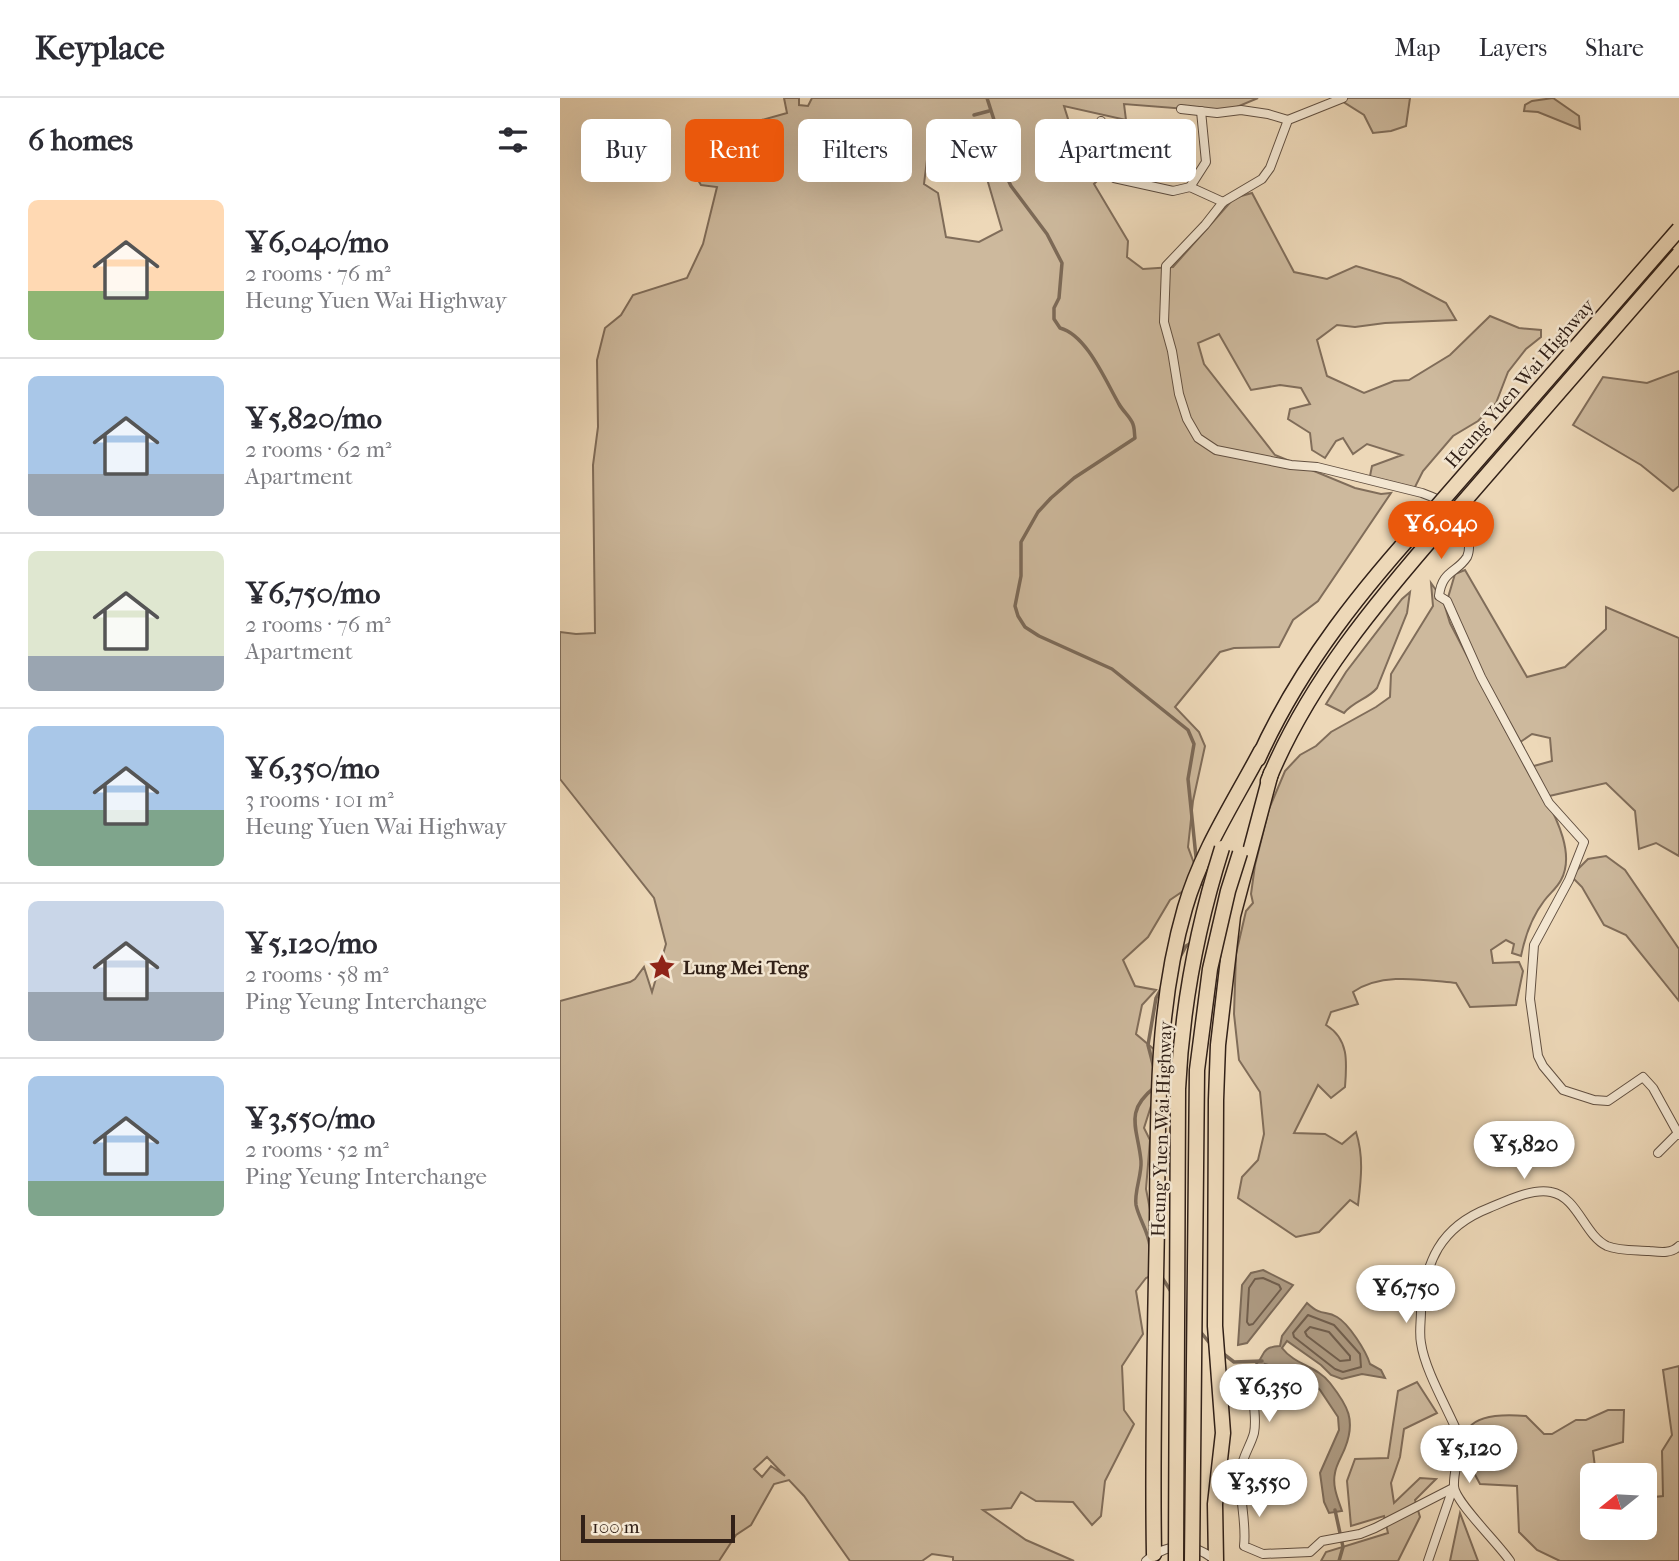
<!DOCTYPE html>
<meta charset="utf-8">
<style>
:root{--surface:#fff;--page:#f2f2f3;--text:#2b2b33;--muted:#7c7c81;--line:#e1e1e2;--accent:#ea580c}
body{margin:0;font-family:"IM FELL French Canon",serif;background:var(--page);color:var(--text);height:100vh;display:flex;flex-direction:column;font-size:26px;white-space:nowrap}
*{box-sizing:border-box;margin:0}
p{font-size:23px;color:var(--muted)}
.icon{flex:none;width:38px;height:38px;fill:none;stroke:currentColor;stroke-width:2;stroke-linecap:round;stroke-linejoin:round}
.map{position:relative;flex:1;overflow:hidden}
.sheet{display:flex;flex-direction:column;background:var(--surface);width:560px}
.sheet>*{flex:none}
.banner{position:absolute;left:21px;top:21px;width:665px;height:63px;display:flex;gap:14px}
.needle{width:46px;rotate:252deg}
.controls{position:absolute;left:1020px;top:1365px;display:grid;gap:14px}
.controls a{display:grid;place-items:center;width:77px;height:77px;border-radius:10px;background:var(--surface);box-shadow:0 7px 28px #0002;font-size:35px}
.scale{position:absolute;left:21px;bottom:18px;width:154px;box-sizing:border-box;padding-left:7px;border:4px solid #322118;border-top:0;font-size:19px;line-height:24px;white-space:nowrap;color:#322118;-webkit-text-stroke:5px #f3e6d1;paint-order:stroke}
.price{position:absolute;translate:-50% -60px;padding:0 16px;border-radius:24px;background:#fff;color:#222;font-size:23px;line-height:46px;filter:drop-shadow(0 2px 4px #0008)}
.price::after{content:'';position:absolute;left:50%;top:42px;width:21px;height:16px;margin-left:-10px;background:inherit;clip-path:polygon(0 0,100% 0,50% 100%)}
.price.active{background:var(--accent);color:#fff}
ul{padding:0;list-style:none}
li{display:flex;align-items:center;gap:21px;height:175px;padding:0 28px}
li+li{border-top:2px solid var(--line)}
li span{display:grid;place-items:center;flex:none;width:196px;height:140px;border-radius:10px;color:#555}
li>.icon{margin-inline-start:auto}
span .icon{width:84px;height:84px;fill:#fffc;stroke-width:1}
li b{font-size:30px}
h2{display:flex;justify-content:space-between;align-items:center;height:84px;padding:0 28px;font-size:30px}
.tag{padding:0 24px;border-radius:10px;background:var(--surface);box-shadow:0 7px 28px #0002;font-size:24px;line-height:63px}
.tag.active{background:var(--accent);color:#fff}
header{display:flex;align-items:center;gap:42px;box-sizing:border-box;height:98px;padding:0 35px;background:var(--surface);border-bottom:2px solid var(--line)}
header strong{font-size:33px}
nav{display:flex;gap:38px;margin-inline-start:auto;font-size:24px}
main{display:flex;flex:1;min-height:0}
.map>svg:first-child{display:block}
.green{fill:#cdb99d;stroke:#806d5a;stroke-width:2;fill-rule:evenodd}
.water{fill:#ad9a82;stroke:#7c6a58;stroke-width:2}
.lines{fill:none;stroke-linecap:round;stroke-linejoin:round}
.shore{stroke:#705e4d;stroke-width:2}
.stream{stroke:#7c6a58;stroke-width:3.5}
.street-casing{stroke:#614f40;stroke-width:10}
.highway-casing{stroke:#322118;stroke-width:17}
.street{stroke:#f3e6d1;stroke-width:8}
.highway{stroke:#edd8b8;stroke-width:14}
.highway-bridge-casing{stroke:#322118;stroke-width:17;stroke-linecap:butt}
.highway-bridge{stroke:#edd8b8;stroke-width:14}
.labels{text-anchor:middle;stroke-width:5;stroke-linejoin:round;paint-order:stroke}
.street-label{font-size:19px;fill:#322118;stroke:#f3e6d1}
.poi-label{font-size:19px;font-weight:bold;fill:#322118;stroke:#f3e6d1;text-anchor:start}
</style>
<header>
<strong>Keyplace</strong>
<nav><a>Map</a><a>Layers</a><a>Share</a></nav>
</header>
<main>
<section class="sheet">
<h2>6 homes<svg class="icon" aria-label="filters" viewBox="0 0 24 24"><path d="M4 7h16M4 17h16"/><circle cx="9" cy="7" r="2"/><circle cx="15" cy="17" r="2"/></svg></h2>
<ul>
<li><span style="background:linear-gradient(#ffd9b3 65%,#8fb573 0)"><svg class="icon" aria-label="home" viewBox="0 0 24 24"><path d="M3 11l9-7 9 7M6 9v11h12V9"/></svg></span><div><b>¥6,040/mo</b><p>2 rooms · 76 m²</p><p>Heung Yuen Wai Highway</p></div></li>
<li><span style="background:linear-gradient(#a9c7e8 70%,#9aa5b1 0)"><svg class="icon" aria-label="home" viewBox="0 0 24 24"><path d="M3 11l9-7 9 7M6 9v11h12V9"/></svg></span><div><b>¥5,820/mo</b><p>2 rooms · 62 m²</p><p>Apartment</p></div></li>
<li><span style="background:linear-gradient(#dfe7d0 75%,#9aa5b1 0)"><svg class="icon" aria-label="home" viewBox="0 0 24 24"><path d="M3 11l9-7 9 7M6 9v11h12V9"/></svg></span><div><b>¥6,750/mo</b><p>2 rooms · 76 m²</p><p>Apartment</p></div></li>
<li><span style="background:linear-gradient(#a9c7e8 60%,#7fa58c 0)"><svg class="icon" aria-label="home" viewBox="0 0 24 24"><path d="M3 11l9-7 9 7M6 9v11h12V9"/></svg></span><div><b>¥6,350/mo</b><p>3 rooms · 101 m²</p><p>Heung Yuen Wai Highway</p></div></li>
<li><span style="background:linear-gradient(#c9d6e8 65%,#9aa5b1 0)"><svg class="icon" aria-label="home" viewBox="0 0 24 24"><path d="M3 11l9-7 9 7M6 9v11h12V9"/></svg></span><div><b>¥5,120/mo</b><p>2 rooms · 58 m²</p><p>Ping Yeung Interchange</p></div></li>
<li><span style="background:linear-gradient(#a9c7e8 75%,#7fa58c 0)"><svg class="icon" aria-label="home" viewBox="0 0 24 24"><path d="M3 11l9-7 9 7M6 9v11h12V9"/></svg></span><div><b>¥3,550/mo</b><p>2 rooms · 52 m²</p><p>Ping Yeung Interchange</p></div></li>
</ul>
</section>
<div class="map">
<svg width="1119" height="1463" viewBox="0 0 1119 1463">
<rect width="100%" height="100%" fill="#edd8b8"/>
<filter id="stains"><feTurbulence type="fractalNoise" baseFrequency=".00286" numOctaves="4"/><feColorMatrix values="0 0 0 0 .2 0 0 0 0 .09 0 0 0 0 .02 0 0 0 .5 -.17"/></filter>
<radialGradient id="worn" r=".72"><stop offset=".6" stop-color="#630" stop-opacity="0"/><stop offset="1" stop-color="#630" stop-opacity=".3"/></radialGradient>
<!-- green -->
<g class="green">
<path d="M224 0H239V7L248 8 252 0H698L665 14 564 6 566 22 504 8 514 40 542 78 534 86 568 143 567 159 583 171 613 169 674 100 692 95 734 174 767 181 796 168 840 181 886 205 896 222 825 225 795 229 777 227 757 242 767 278 804 295 834 283 849 282 890 257 930 218 959 230 981 232V239L966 251 948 274 936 305 918 323 893 338 863 373 854 391 821 386 810 378 812 368 842 357 807 346 793 356 783 340 776 343 765 360 752 352 750 335 728 321 730 311 750 306 741 290 720 287 691 292 659 236 638 245 644 266 715 357 795 390 821 396 831 395 758 503 733 522 719 549 674 550 660 554 615 609 639 634 645 648 633 703 628 749 642 787 635 785 610 802 588 839 563 862 575 888 596 892 582 907 576 936 596 953 603 997 591 1008 584 1030 590 1042 586 1091 602 1173 586 1180 576 1193 583 1236 562 1268 564 1312 574 1326 545 1383 541 1418 532 1427 513 1404 476 1403 461 1394 451 1410 423 1412 466 1442 514 1463H393V1459L372 1456 362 1463H290L244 1398 229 1382 214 1386 191 1427 176 1437 159 1463H0V903L70 884 75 881 84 869 92 894 106 846 94 800 0 681V534L16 536 35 535 33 367 38 329 37 262 45 230 61 217 73 197 127 180 143 146 157 89 141 87 130 69 131 47 166 32 227 15ZM403 27 421 30 423 67 442 132 419 144 386 139 378 95 364 86 367 62H387L405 46 398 32ZM207 1359 225 1378 211 1368 202 1379 194 1371Z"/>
<path d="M777 0H850L846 28 831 33 813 35 804 17Z"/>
<path d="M993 0 1019 18 1020 31 978 14 964 13 965 7 972 3Z"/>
<path d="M1119 273V388L1113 393 1081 367 1013 327 1043 279 1087 285Z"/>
<path d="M905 472 967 579 1005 569 1046 531V509L1119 540V758L1096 745 1079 751 1075 713 1046 685 985 699C997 721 1015 757 1001 782 997 790 989 796 984 803 971 820 965 838 961 858L952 855 954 846 946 842 931 852 933 865 959 864 963 873 956 907 910 909 896 885C863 882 822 874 793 894L798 906 771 914 766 927C789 941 787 964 785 989L771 1000 758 987 734 1035 765 1036 782 1046 796 1034C804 1059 801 1082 798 1107L790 1102 759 1134 736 1139 678 1100 682 1079 698 1062 704 1036 700 994 679 962 674 916 676 856 686 813 693 805 691 796 695 767 709 711 725 673 740 657 756 648 771 634 816 609 830 599 831 576 873 508 871 485 883 502 890 525 947 635 887 503 895 476ZM972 636 990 640 992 663 970 669 956 647Z"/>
<path d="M850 494 847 515 817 590C808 601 794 603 784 615L766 606 786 574 842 501Z"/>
<path d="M1046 758 1065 772 1119 851V903L1066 837 1044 827 1022 789 1011 778 1028 761Z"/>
<path d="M1119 1268V1463H1000L977 1452 959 1434 957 1388 920 1386C889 1331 907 1313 966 1318L984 1336H992L1016 1322H1026L1048 1312H1064L1063 1344 1033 1353 1036 1377H1032V1430H1085V1400L1103 1398 1102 1353 1112 1337 1103 1272Z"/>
<path d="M857 1284 877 1315 844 1331 840 1359 831 1385 834 1405 860 1380 876 1381 855 1402 860 1419 838 1463H761L766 1454 828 1435 824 1418 791 1428 787 1383 795 1361 828 1360 838 1293Z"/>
<path d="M900 1415 918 1463H890Z"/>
</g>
<!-- water -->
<g class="water">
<path d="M703 1172 733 1187 687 1245 678 1247 682 1187 691 1175Z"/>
<path d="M747 1205C762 1219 765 1212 777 1219 789 1226 806 1253 810 1266L821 1272 825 1280 802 1276 782 1281 771 1277 761 1267 727 1243 722 1250C735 1267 757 1268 770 1285 788 1308 796 1322 785 1350 782 1358 776 1367 775 1375 772 1388 778 1401 782 1413L769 1415 764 1404 760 1375 779 1332 778 1319 760 1292 745 1277 705 1266C707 1273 716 1276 721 1284L700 1288 698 1282 692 1275V1269C707 1261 697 1249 720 1248L722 1238Z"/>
</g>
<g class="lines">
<!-- shore -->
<g class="shore">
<path d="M703 1180 719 1187 721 1191 693 1226 689 1227 687 1224 689 1190 695 1181Z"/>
<path d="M748 1217 774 1227 800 1256 801 1269 783 1274 775 1271 734 1239 733 1235Z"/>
<path d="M750 1229 769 1234 790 1258V1262L780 1263 747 1238 745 1234Z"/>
</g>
<!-- stream -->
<g class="stream">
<path d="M427 0 435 25 441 67 451 88 487 136 502 165 499 200 494 210V221L500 230C527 237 546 284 559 306 563 313 569 318 572 324 575 329 574 335 575 340L514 380 491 400 478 414 461 444V478L455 508 458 518 465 529 479 538 552 571 628 632 634 646 628 681 636 759 638 763"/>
<path d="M414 17 429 13"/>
<path d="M620 859 626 848 633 844"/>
<path d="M594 970 588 947 596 900 602 889"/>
<path d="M590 1148C588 1133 579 1121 576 1107 574 1093 582 1077 581 1063 578 1030 563 1014 595 989"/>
<path d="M601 1178 612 1195"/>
<path d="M639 1232 652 1248"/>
<path d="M661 1254 674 1264 702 1263"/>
<path d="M775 1412 783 1449 779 1463"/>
</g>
<defs>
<g id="street">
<path d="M783 0 728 22 710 70 702 81 663 104 645 127 606 168 604 224 612 253 619 296 627 321 638 340 656 352 731 367 757 369 862 395C884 403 905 412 908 437 909 443 910 453 907 459 897 475 882 472 879 498L887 503 921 579 989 705 1024 744 1009 782 974 847 970 901 978 958 983 968 1003 992 1034 1002 1048 1003 1083 979 1093 990 1119 1037"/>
<path d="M621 11 657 15 681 12 708 16 728 22"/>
<path d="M541 23 543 56 554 80 613 93 630 89 663 104"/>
<path d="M630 89 646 64 641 13"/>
<path d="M1098 1055 1117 1036"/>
<path d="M691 1275C690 1295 698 1315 694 1335 691 1347 682 1359 681 1372 678 1397 687 1423 684 1448L703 1456 750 1454 762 1443 800 1436 815 1430 893 1390"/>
<path d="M586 1463C608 1444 634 1444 656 1463"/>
<path d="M868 1463 893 1390"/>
<path d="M950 1463C939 1446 894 1403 894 1388 893 1371 902 1356 899 1338 888 1311 865 1273 861 1245 859 1235 861 1223 861 1213 865 1164 880 1129 929 1110 946 1103 972 1090 991 1094 1018 1099 1024 1137 1047 1148 1059 1153 1076 1152 1089 1153 1100 1154 1111 1156 1119 1148"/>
</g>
<g id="highway">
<path d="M698 661C740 567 805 487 874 412"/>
<path d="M708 683C748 585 818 502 887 423"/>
<path d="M594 1456C592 1346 595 1237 597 1127 598 1021 595 913 625 810 641 754 674 704 701 653"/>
<path d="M656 1463 655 1406 663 1335 655 1228 656 1002 658 947 673 818 711 675"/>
</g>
</defs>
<!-- street casing -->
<use href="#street" class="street-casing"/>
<!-- highway casing -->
<use href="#highway" class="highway-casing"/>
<!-- street -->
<use href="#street" class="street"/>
<!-- highway -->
<use href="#highway" class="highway"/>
<defs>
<g id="highway-bridge">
<path d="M874 412 1119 131"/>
<path d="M887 423 1119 156"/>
<path d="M616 1463 618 991C622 907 637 829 662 750"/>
<path d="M632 1463 637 972 650 871 668 793 680 755"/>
</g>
</defs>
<!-- highway-bridge casing -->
<use href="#highway-bridge" class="highway-bridge-casing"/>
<!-- highway-bridge -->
<use href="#highway-bridge" class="highway-bridge"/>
</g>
<!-- icons -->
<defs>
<symbol id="sight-bare" viewBox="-9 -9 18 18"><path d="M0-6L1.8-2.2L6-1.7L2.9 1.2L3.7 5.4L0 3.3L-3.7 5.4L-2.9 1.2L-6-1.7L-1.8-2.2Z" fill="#8f2418" stroke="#f3e6d1" stroke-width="2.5" paint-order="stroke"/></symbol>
</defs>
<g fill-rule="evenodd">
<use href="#sight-bare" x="83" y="850" width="38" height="38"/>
</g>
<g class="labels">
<!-- street labels -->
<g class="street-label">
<text transform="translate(959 285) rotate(-49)" y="7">Heung Yuen Wai Highway</text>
<text transform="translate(601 1031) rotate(-88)" y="7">Heung Yuen Wai Highway</text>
</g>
<!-- poi labels -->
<g class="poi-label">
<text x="123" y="876">Lung Mei Teng</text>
</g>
</g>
<rect width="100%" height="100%" filter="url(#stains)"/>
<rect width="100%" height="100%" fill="url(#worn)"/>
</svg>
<div class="controls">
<a><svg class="needle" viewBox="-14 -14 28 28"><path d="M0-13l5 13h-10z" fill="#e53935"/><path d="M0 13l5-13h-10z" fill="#7c7c81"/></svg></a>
</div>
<div class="scale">100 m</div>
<b class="price active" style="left:881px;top:463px">¥6,040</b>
<b class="price" style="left:964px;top:1083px">¥5,820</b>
<b class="price" style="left:846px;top:1227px">¥6,750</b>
<b class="price" style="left:709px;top:1326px">¥6,350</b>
<b class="price" style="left:909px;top:1387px">¥5,120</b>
<b class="price" style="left:699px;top:1421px">¥3,550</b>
<div class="banner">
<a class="tag">Buy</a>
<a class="tag active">Rent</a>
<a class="tag">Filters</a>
<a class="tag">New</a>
<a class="tag">Apartment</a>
</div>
</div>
</main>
